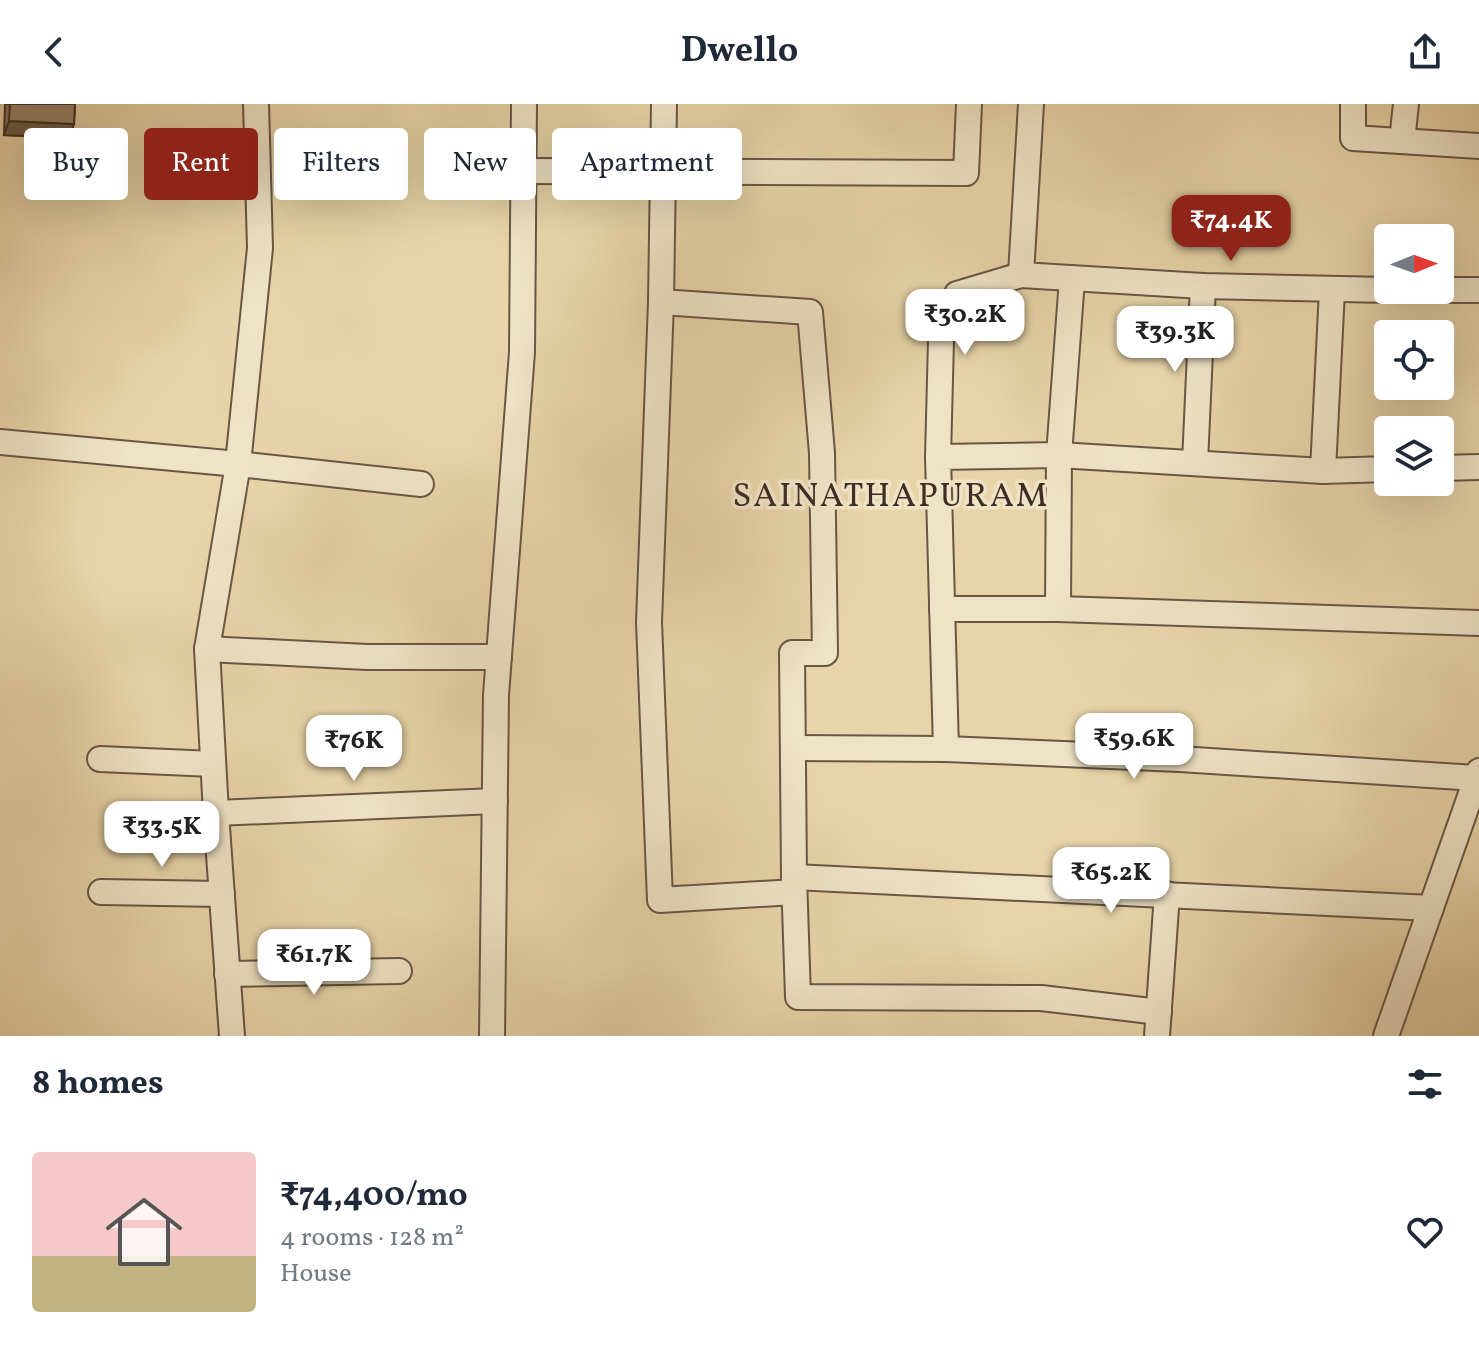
<!DOCTYPE html>
<meta charset="utf-8">
<style>
:root{--surface:#fff;--page:#f6f6f7;--text:#1f2937;--muted:#747a83;--line:#e0e1e3;--accent:#8f2418}
body{margin:0;font-family:Vollkorn,serif;background:var(--page);color:var(--text);height:100vh;display:flex;flex-direction:column;font-size:30px;white-space:nowrap}
*{box-sizing:border-box;margin:0}
p{font-size:26px;color:var(--muted)}
.icon{flex:none;width:44px;height:44px;fill:none;stroke:currentColor;stroke-width:2;stroke-linecap:round;stroke-linejoin:round}
.map{position:relative;height:932px;overflow:hidden}
.details{display:flex;flex-direction:column;background:var(--surface);flex:1}
.details>*{flex:none}
.banner{position:absolute;left:24px;top:24px;width:800px;height:72px;display:flex;gap:16px}
.needle{width:52px;rotate:89deg}
.controls{position:absolute;left:1374px;top:120px;display:grid;gap:16px}
.controls a{display:grid;place-items:center;width:80px;height:80px;border-radius:8px;background:var(--surface);box-shadow:0 8px 32px #0002;font-size:40px}
.price{position:absolute;translate:-50% -68px;padding:0 18px;border-radius:16px;background:#fff;color:#222;font-size:26px;line-height:52px;filter:drop-shadow(0 2px 4px #0008)}
.price::after{content:'';position:absolute;left:50%;top:48px;width:24px;height:18px;margin-left:-12px;background:inherit;clip-path:polygon(0 0,100% 0,50% 100%)}
.price.active{background:var(--accent);color:#fff}
ul{padding:0;list-style:none}
li{display:flex;align-items:center;gap:24px;height:200px;padding:0 32px}
li+li{border-top:2px solid var(--line)}
li span{display:grid;place-items:center;flex:none;width:224px;height:160px;border-radius:8px;color:#555}
li>.icon{margin-inline-start:auto}
span .icon{width:96px;height:96px;fill:#fffc;stroke-width:1}
li b{font-size:34px}
h2{display:flex;justify-content:space-between;align-items:center;height:96px;padding:0 32px;font-size:34px}
.tag{padding:0 28px;border-radius:8px;background:var(--surface);box-shadow:0 8px 32px #0002;font-size:28px;line-height:72px}
.tag.active{background:var(--accent);color:#fff}
header{display:flex;justify-content:space-between;align-items:center;height:104px;padding:0 32px;background:var(--surface);font-size:36px;font-weight:700}
.map>svg:first-child{display:block}
.lines{fill:none;stroke-linecap:round;stroke-linejoin:round}
.street-casing{stroke:#695646;stroke-width:28}
.street{stroke:#efe3c6;stroke-width:24}
.wall{fill:#81715a;stroke:#3f2c25;stroke-width:2}
.shaded-wall{fill:#695c4a;stroke:#3f2c25;stroke-width:2}
.building{fill:#968369;stroke:#3f2c25;stroke-width:2}
.labels{text-anchor:middle;stroke-width:7;stroke-linejoin:round;paint-order:stroke}
.neighbourhood-label{font-size:34px;letter-spacing:2px;fill:#3f2c25;stroke:#efe3c6}
</style>
<header><svg class="icon" aria-label="back" viewBox="0 0 24 24"><path d="M15 5l-7 7 7 7"/></svg>Dwello<svg class="icon" aria-label="share" viewBox="0 0 24 24"><path d="M12 15V3M7 8l5-5 5 5M5 13v7h14v-7"/></svg></header>
<div class="map">
<svg width="1479" height="932" viewBox="0 0 1479 932">
<rect width="100%" height="100%" fill="#e7d4a8"/>
<filter id="stains"><feTurbulence type="fractalNoise" baseFrequency=".0025" numOctaves="4"/><feColorMatrix values="0 0 0 0 .2 0 0 0 0 .09 0 0 0 0 .02 0 0 0 .5 -.17"/></filter>
<radialGradient id="worn" r=".72"><stop offset=".6" stop-color="#630" stop-opacity="0"/><stop offset="1" stop-color="#630" stop-opacity=".3"/></radialGradient>
<g class="lines">
<defs>
<g id="street">
<path d="M664 0 661 198 649 518 660 796 794 788"/>
<path d="M1031 0 1021 171 1203 182 1388 186"/>
<path d="M1353 0V34L1479 42"/>
<path d="M1402 37 1406 0"/>
<path d="M523 67 966 69 969 0"/>
<path d="M1439 186H1479"/>
<path d="M661 198 810 208 822 349 825 549H792L794 773 798 893 1041 894 1159 908"/>
<path d="M0 338 238 360 421 380"/>
<path d="M938 353 941 236 957 190 1021 171"/>
<path d="M1195 359 1203 182"/>
<path d="M1440 364 1479 363"/>
<path d="M1323 367 1332 186"/>
<path d="M942 505H1058L1479 519"/>
<path d="M1058 505 1059 351 1072 175"/>
<path d="M207 545 367 553H499"/>
<path d="M794 644 946 645 1180 655 1476 674"/>
<path d="M946 645 938 353 1059 351 1323 367 1388 365"/>
<path d="M100 655 213 660"/>
<path d="M216 709 495 697"/>
<path d="M794 773 1431 804"/>
<path d="M101 788 222 790"/>
<path d="M227 870 399 867"/>
<path d="M232 932 216 709 207 545 238 360 260 144 256 0"/>
<path d="M492 932 496 591 522 248 524 0"/>
<path d="M1157 932 1167 790"/>
<path d="M1386 932 1479 667"/>
</g>
</defs>
<!-- street casing -->
<use href="#street" class="street-casing"/>
<!-- street -->
<use href="#street" class="street"/>
</g>
<!-- wall -->
<path class="wall" d="M5 0H75L74 20 69 34 4 31Z"/>
<!-- shaded-wall -->
<path class="shaded-wall" d="M9 17 74 20 69 34 4 31Z"/>
<!-- building -->
<path class="building" d="M10 0H75L74 20 9 17Z"/>
<g class="labels">
<!-- neighbourhood labels -->
<g class="neighbourhood-label">
<text x="891" y="402">SAINATHAPURAM</text>
</g>
</g>
<rect width="100%" height="100%" filter="url(#stains)"/>
<rect width="100%" height="100%" fill="url(#worn)"/>
</svg>
<div class="controls">
<a><svg class="needle" viewBox="-14 -14 28 28"><path d="M0-13l5 13h-10z" fill="#e53935"/><path d="M0 13l5-13h-10z" fill="#747a83"/></svg></a>
<a><svg class="icon" aria-label="locate" viewBox="0 0 24 24"><circle cx="12" cy="12" r="6"/><path d="M12 2v4M12 18v4M2 12h4M18 12h4"/></svg></a>
<a><svg class="icon" aria-label="layers" viewBox="0 0 24 24"><path d="M12 4l9 5-9 5-9-5zM3 14l9 5 9-5"/></svg></a>
</div>
<b class="price active" style="left:1231px;top:159px">₹74.4K</b>
<b class="price" style="left:965px;top:253px">₹30.2K</b>
<b class="price" style="left:1175px;top:270px">₹39.3K</b>
<b class="price" style="left:1134px;top:677px">₹59.6K</b>
<b class="price" style="left:354px;top:679px">₹76K</b>
<b class="price" style="left:162px;top:765px">₹33.5K</b>
<b class="price" style="left:1111px;top:811px">₹65.2K</b>
<b class="price" style="left:314px;top:893px">₹61.7K</b>
<div class="banner">
<a class="tag">Buy</a>
<a class="tag active">Rent</a>
<a class="tag">Filters</a>
<a class="tag">New</a>
<a class="tag">Apartment</a>
</div>
</div>
<section class="details">
<h2>8 homes<svg class="icon" aria-label="filters" viewBox="0 0 24 24"><path d="M4 7h16M4 17h16"/><circle cx="9" cy="7" r="2"/><circle cx="15" cy="17" r="2"/></svg></h2>
<ul>
<li><span style="background:linear-gradient(#f6c9c9 65%,#c2b280 0)"><svg class="icon" aria-label="home" viewBox="0 0 24 24"><path d="M3 11l9-7 9 7M6 9v11h12V9"/></svg></span><div><b>₹74,400/mo</b><p>4 rooms · 128 m²</p><p>House</p></div><svg class="icon" aria-label="heart" viewBox="0 0 24 24"><path d="M12 20l-8-8c-3-5 5-10 8-4 3-6 11-1 8 4z"/></svg></li>
</ul>
</section>
